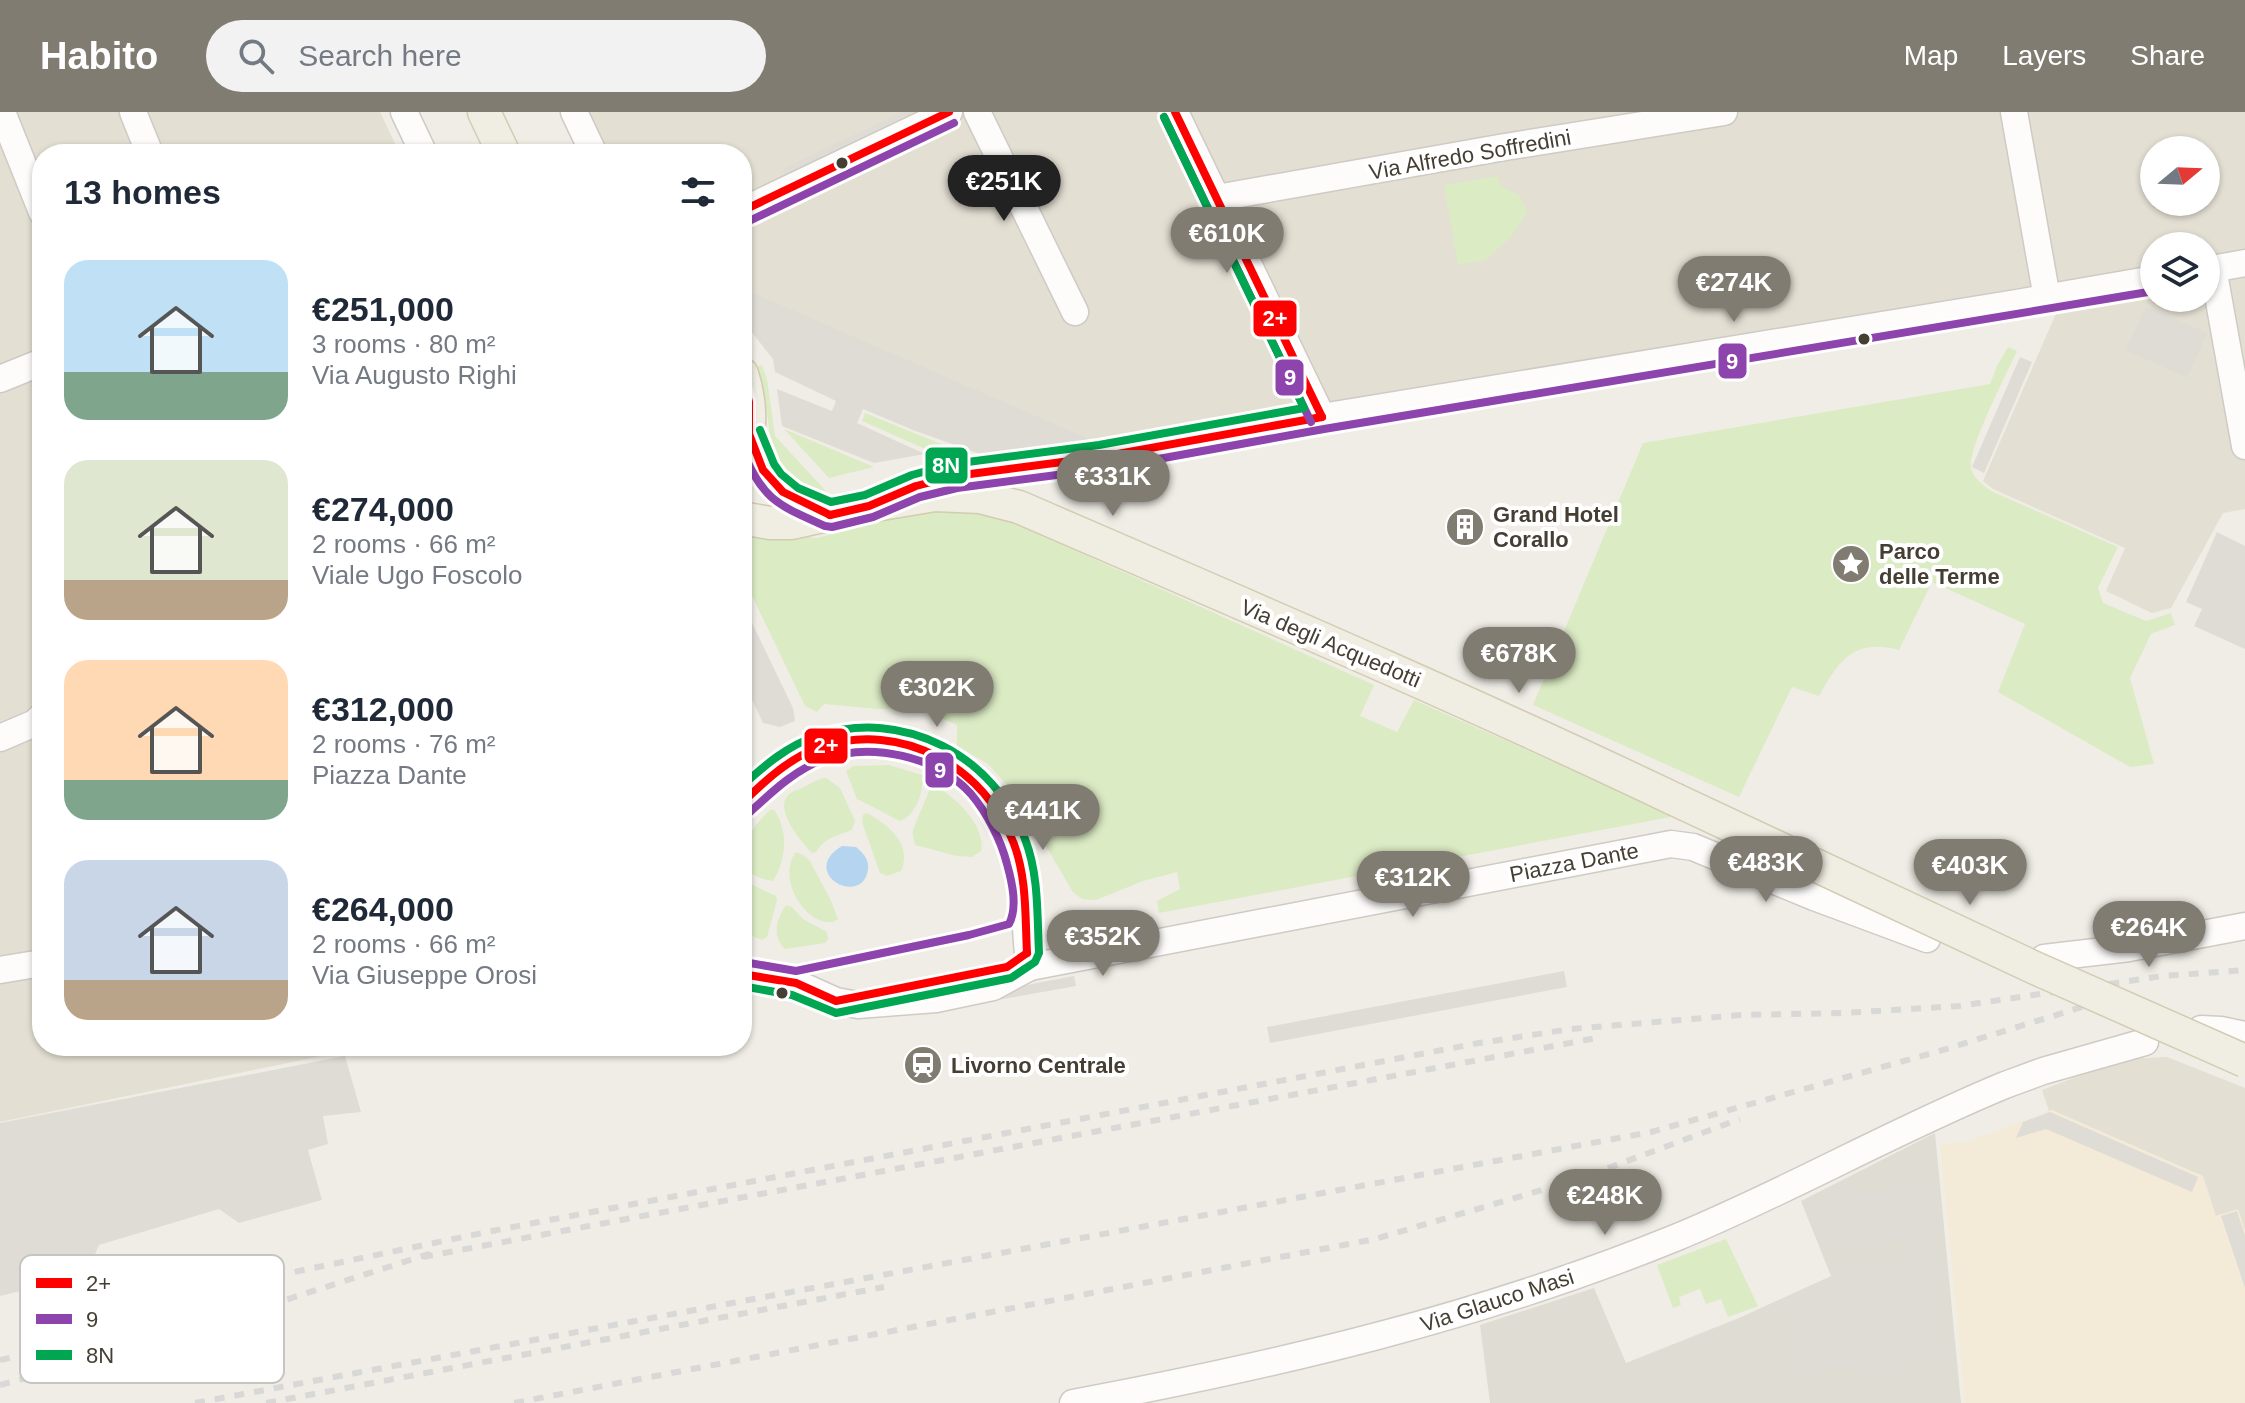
<!DOCTYPE html>
<meta charset="utf-8">
<style>
:root{--surface:#fff;--page:#f2f2f3;--text:#1f2937;--muted:#747a83;--accent:#817c72}
body{margin:0;font-family:Arial,sans-serif;background:var(--page);color:var(--text);height:100vh;display:flex;flex-direction:column;font-size:30px;white-space:nowrap}
*{box-sizing:border-box;margin:0}
p{font-size:26px;color:var(--muted)}
.icon{flex:none;width:44px;height:44px;fill:none;stroke:currentColor;stroke-width:2;stroke-linecap:round;stroke-linejoin:round}
.map{position:relative;flex:1;overflow:hidden}
.details{position:absolute;left:32px;top:32px;width:720px;height:912px;display:flex;flex-direction:column;background:var(--surface);border-radius:32px;box-shadow:0 2px 6px #0004}
.details>*{flex:none}
.needle{width:52px;rotate:71deg}
.tools{position:absolute;left:2140px;top:24px;display:grid;gap:16px}
.tools a{display:grid;place-items:center;width:80px;height:80px;border-radius:50%;background:var(--surface);box-shadow:0 2px 6px #0004;font-size:40px}
.price{position:absolute;translate:-50% -68px;padding:0 18px;border-radius:28px;background:var(--accent);color:#fff;font-size:26px;line-height:52px;filter:drop-shadow(0 2px 4px #0008)}
.price::after{content:'';position:absolute;left:50%;top:48px;width:24px;height:18px;margin-left:-12px;background:inherit;clip-path:polygon(0 0,100% 0,50% 100%)}
.price.selected{background:#222;color:#fff}
ul{padding:0;list-style:none}
li{display:flex;align-items:center;gap:24px;height:200px;padding:0 32px}
li span{display:grid;place-items:center;flex:none;width:224px;height:160px;border-radius:24px;color:#555}
li>.icon{margin-inline-start:auto}
span .icon{width:96px;height:96px;fill:#fffc;stroke-width:1}
li b{font-size:34px}
h2{display:flex;justify-content:space-between;align-items:center;height:96px;padding:0 32px;font-size:34px}
header{display:flex;align-items:center;gap:48px;box-sizing:border-box;height:112px;padding:0 40px;background:var(--accent);color:#fff}
header strong{font-size:38px}
nav{display:flex;gap:44px;margin-inline-start:auto;font-size:28px}
.search{width:560px;height:72px;background:var(--page);display:flex;align-items:center;gap:20px;box-sizing:border-box;padding:0 28px;border-radius:44px;color:var(--muted);font-size:30px}
.map>svg:first-child{display:block}
.residential{fill:#e4dfd3;fill-rule:evenodd}
.commercial{fill:#f4ead8}
.industrial{fill:#dfdcd4}
.green{fill:#dbebc4}
.parking{fill:#dfdcd6}
.water{fill:#b4d4f0}
.lines{fill:none;stroke-linecap:round;stroke-linejoin:round}
.minor-casing{stroke:#cecbc4;stroke-width:29}
.major-casing{stroke:#d3cbb2;stroke-width:35}
.minor{stroke:#fdfcfb;stroke-width:26}
.major{stroke:#f0ede2;stroke-width:32}
.rail{stroke:#d8d8d7;stroke-width:6;stroke-dasharray:10 10;stroke-linecap:butt}
.major-bridge-casing{stroke:#d3cbb2;stroke-width:35;stroke-linecap:butt}
.major-bridge{stroke:#f0ede2;stroke-width:32}
.bus-1-casing{stroke:#fff;stroke-width:14}
.bus-2-casing{stroke:#fff;stroke-width:14}
.bus-3-casing{stroke:#fff;stroke-width:14}
.bus-1{stroke:#f00;stroke-width:8}
.bus-2{stroke:#8e44ad;stroke-width:8}
.bus-3{stroke:#00a651;stroke-width:8}
.bus-dot{fill:#453f33;stroke:#fff;stroke-width:3}
.labels{text-anchor:middle;stroke-width:8;stroke-linejoin:round;paint-order:stroke}
.street-label{font-size:22px;fill:#453f33;stroke:#fff}
.poi-label{font-size:22px;font-weight:bold;fill:#453f33;stroke:#fff;text-anchor:start}
.key{fill:#fff;stroke:#c7c5c2;stroke-width:2}
.key-label{font-size:22px;fill:#453f33}
.line-badge{stroke:#fff;stroke-width:3}
.badge-label{font-size:22px;text-anchor:middle;font-weight:bold;fill:#fff}
</style>
<header>
<strong>Habito</strong>
<div class="search"><svg class="icon" aria-label="search" viewBox="0 0 24 24"><circle cx="10" cy="10" r="6"/><path d="M15 15l6 6"/></svg>Search here</div>
<nav><a>Map</a><a>Layers</a><a>Share</a></nav>
</header>
<div class="map">
<svg width="2245" height="1291" viewBox="0 0 2245 1291">
<rect width="100%" height="100%" fill="#f0ede6"/>
<!-- residential -->
<g class="residential">
<path d="M0 0H380L400 42H42V934H357L356 937 0 1010Z"/>
<path d="M589 0H2245V397L2223 401 2171 496 2152 501 2106 479 2125 436 1993 377 1983 369 2071 167 1084 335 742 183V42H610ZM2154 38H2206V90H2154ZM2154 134H2206V186H2154Z"/>
<path d="M2167 945 2245 976V1119L2238 1098 2216 1104 2052 998 2049 999 2042 978 2123 947Z"/>
</g>
<!-- commercial -->
<path class="commercial" d="M2052 998 2203 1064 2216 1104 2238 1097 2245 1119V1291H1965L1940 1032 1966 1030Z"/>
<!-- industrial -->
<path class="industrial" d="M1935 1021 1961 1291H1490L1480 1213 1594 1176 1626 1251 1739 1206 1831 1164 1801 1089Z"/>
<!-- green -->
<g class="green">
<path d="M1497 64 1501 74 1520 84 1527 100 1511 125 1486 148 1458 153 1444 73Z"/>
<path d="M2008 235 2017 239C2008 259 1967 338 1971 356 1973 366 1983 373 1991 379L2118 435 2098 476 2103 491 2146 509 2171 501 2175 513 2151 522 2130 566 2154 652 2130 655 1998 580 2025 512 1932 470 1899 538C1854 526 1839 548 1819 584L1792 575 1739 685 1533 593 1643 331 1990 272 1997 254Z"/>
<path d="M762 253 767 267 775 324 826 379 806 375 783 356 772 339 765 284 754 256Z"/>
<path d="M865 301 973 345 948 347 862 309Z"/>
<path d="M784 317 874 355 829 366Z"/>
<path d="M937 394 970 398 1003 406 1374 573 1360 604 1397 620 1414 588 1676 704 1159 801 1157 789 1180 777 1177 760 1143 769 1096 788 1082 787 1073 780 1015 682 988 652 957 634V613L918 596 879 597 824 592 817 600 805 594 742 463V413L788 423 817 426Z"/>
<path d="M889 653 922 663C924 680 916 703 900 709L857 687 846 659 853 654Z"/>
<path d="M826 666 840 676 855 709 852 718C837 724 825 725 816 740L812 741C802 731 777 701 786 686 789 680 797 678 802 676 810 672 817 667 826 666Z"/>
<path d="M932 673C954 682 987 715 981 739L972 745 957 744 915 733C914 727 912 724 913 719 914 714 930 677 932 673Z"/>
<path d="M770 698H774C789 718 786 749 773 769 721 761 745 721 770 698Z"/>
<path d="M867 701C888 713 913 732 901 759L887 764 880 761 862 710 863 703Z"/>
<path d="M796 740 803 743 810 749 831 789 838 807C815 824 773 770 796 740Z"/>
<path d="M742 768 776 784 777 788 767 825 762 828 750 823 742 815Z"/>
<path d="M786 793 792 795 803 807 827 820 828 827 825 831 785 837C772 824 776 808 786 793Z"/>
<path d="M1726 1127 1758 1194 1728 1205 1721 1187 1706 1192 1700 1177 1679 1185 1681 1193 1673 1196 1657 1153Z"/>
</g>
<!-- parking -->
<g class="parking">
<path d="M902 0H937L783 73 784 56Z"/>
<path d="M742 176 1091 328 980 342 913 318 863 297 857 311 925 342 874 351 782 314 777 277 832 299 836 289 775 260 773 247 742 208Z"/>
<path d="M2146 194 2207 221 2187 266 2126 238Z"/>
<path d="M2020 245 2032 250 1984 361 1972 355Z"/>
<path d="M2217 420 2245 434V537L2194 514 2202 497 2186 490Z"/>
<path d="M742 490 793 596 795 609 780 615 763 611 742 567Z"/>
<path d="M1564 859 1567 875 1270 931 1267 915Z"/>
<path d="M1074 864 1076 874 987 890 985 881Z"/>
<path d="M345 944 361 1000 323 1004 328 1032 308 1038 322 1088 239 1111 219 1097 99 1133 86 1163 0 1184V1011Z"/>
<path d="M2050 1000 2198 1065 2192 1080 2046 1017 2016 1026 2023 1010Z"/>
<path d="M1924 1074 1927 1092 1938 1093 1944 1123 1831 1135 1817 1095 1852 1083Z"/>
<path d="M2237 1099 2245 1123V1176L2221 1104Z"/>
<path d="M1933 1148 1939 1246 1798 1260 1791 1195 1852 1157Z"/>
</g>
<!-- water -->
<path class="water" d="M842 734 856 735C863 741 869 747 868 757 863 797 797 761 842 734Z"/>
<g class="lines">
<defs>
<g id="minor">
<path d="M2 0 42 100"/>
<path d="M133 0 150 42"/>
<path d="M404 0 424 42"/>
<path d="M574 0 594 42"/>
<path d="M977 0 1075 200"/>
<path d="M1175 0 1322 305"/>
<path d="M2014 0 2047 186"/>
<path d="M1217 86 1499 36 1724 0"/>
<path d="M742 99 949 0"/>
<path d="M2213 156 2245 334"/>
<path d="M2206 158 2245 151"/>
<path d="M0 267 42 250"/>
<path d="M908 378 955 364 1101 345 1322 305 2022 190 2154 167"/>
<path d="M0 626 35 611 42 604"/>
<path d="M742 691C765 669 789 647 820 635 872 616 940 632 978 672 993 688 1005 709 1013 729 1030 769 1022 813 1030 855"/>
<path d="M2044 846 2129 836 2245 814"/>
<path d="M0 858 42 851"/>
<path d="M742 862 796 871 836 889 858 893 936 887 993 875 1030 855 1671 732 1693 735 1814 785 1927 827"/>
<path d="M2201 917 2221 918 2245 923"/>
<path d="M1073 1291C1277 1253 1481 1205 1675 1126 1787 1080 1893 1019 2005 973L2043 959 2145 930"/>
</g>
<g id="major">
<path d="M484 0 504 42"/>
<path d="M742 262C751 289 752 314 744 341"/>
<path d="M749 322C766 374 781 382 830 403"/>
<path d="M742 406 770 411H792L869 394 935 383 980 385 1019 395C1238 490 1458 584 1674 687"/>
</g>
</defs>
<!-- minor casing -->
<use href="#minor" class="minor-casing"/>
<!-- major casing -->
<use href="#major" class="major-casing"/>
<!-- minor -->
<use href="#minor" class="minor"/>
<!-- major -->
<use href="#major" class="major"/>
<!-- rail -->
<g class="rail">
<path d="M423 1145 1602 925"/>
<path d="M236 1172 492 1119 1479 931 1571 917 1741 903 1844 901 1959 894 2163 864 2245 858"/>
<path d="M0 1248 196 1206"/>
<path d="M0 1273 107 1245 432 1141"/>
<path d="M195 1291 1651 1020 1943 938 2095 891"/>
<path d="M266 1291 884 1175"/>
<path d="M514 1291 1375 1127 1576 1068 1740 1007"/>
</g>
<defs>
<path id="major-bridge" d="M1674 687 2035 856 2245 949"/>
</defs>
<!-- major-bridge casing -->
<use href="#major-bridge" class="major-bridge-casing"/>
<!-- major-bridge -->
<use href="#major-bridge" class="major-bridge"/>
<defs>
<g id="bus-1">
<path d="M1175 0 1322 305"/>
<path d="M742 99 949 0"/>
<path d="M742 262 749 290V322L763 358 783 380 830 403"/>
<path d="M830 403 869 394 916 374 955 364 1101 345 1322 305"/>
<path d="M742 691C765 669 790 645 821 635 901 608 986 655 1014 732 1027 767 1025 804 1027 841"/>
<path d="M742 862 796 871 836 889 1007 855 1027 841"/>
</g>
<g id="bus-2">
<path d="M1164 5 1311 310"/>
<path d="M747 110 954 11"/>
<path d="M742 337C762 388 778 393 825 414L832 415 873 405 920 385 957 376 1103 357 1324 317 2154 179"/>
<path d="M744 850 796 859 969 823 1009 812C1018 795 1012 770 1007 752 1001 728 987 701 971 682 937 644 871 630 824 647 795 658 773 679 750 700"/>
</g>
<g id="bus-3">
<path d="M760 318 774 352 781 362 798 376 831 390 865 383 912 363 952 352 1099 333 1304 296 1164 5"/>
<path d="M742 674C764 654 788 633 817 624 903 595 995 644 1025 727 1039 763 1037 803 1039 841L1035 850 1011 866 836 901 792 883 742 874"/>
</g>
</defs>
<!-- bus-1 casing -->
<use href="#bus-1" class="bus-1-casing"/>
<!-- bus-2 casing -->
<use href="#bus-2" class="bus-2-casing"/>
<!-- bus-3 casing -->
<use href="#bus-3" class="bus-3-casing"/>
<!-- bus-1 -->
<use href="#bus-1" class="bus-1"/>
<!-- bus-2 -->
<use href="#bus-2" class="bus-2"/>
<!-- bus-3 -->
<use href="#bus-3" class="bus-3"/>
</g>
<!-- icons -->
<defs>
<symbol id="building-disc" viewBox="-11 -11 22 22"><circle r="9.5" fill="#817c72" stroke="#fff"/><path d="M-4-6H4V6H1V3H-1V6H-4ZM-2.5-4.3h1.7v1.8h-1.7ZM.8-4.3h1.7v1.8H.8ZM-2.5-1h1.7V.8h-1.7ZM.8-1h1.7V.8H.8Z" fill="#fff"/></symbol>
<symbol id="sight-disc" viewBox="-11 -11 22 22"><circle r="9.5" fill="#817c72" stroke="#fff"/><path d="M0-6L1.8-2.2L6-1.7L2.9 1.2L3.7 5.4L0 3.3L-3.7 5.4L-2.9 1.2L-6-1.7L-1.8-2.2Z" fill="#fff"/></symbol>
<symbol id="station-disc" viewBox="-11 -11 22 22"><circle r="9.5" fill="#817c72" stroke="#fff"/><path d="M-3-6H3Q5-6 5-4V2Q5 4 3 4L4.5 6H3L1.5 4h-3L-3 6H-4.5L-3 4Q-5 4-5 2V-4Q-5-6-3-6ZM-3.5-4v3h7v-3ZM-3.5 1v1.5H-2V1ZM2 1v1.5H3.5V1Z" fill="#fff"/></symbol>
</defs>
<g fill-rule="evenodd">
<use href="#building-disc" x="1443" y="393" width="44" height="44"/>
<use href="#sight-disc" x="1829" y="430" width="44" height="44"/>
<use href="#station-disc" x="901" y="931" width="44" height="44"/>
</g>
<!-- markers -->
<g class="bus-dot">
<circle cx="842" cy="51" r="7"/>
<circle cx="1864" cy="227" r="7"/>
<circle cx="782" cy="881" r="7"/>
</g>
<g class="labels">
<!-- street labels -->
<g class="street-label">
<text transform="translate(1470 42) rotate(-10)" y="8">Via Alfredo Soffredini</text>
<text transform="translate(1331 531) rotate(23)" y="8">Via degli Acquedotti</text>
<text transform="translate(1574 750) rotate(-11)" y="8">Piazza Dante</text>
<text transform="translate(1497 1188) rotate(-18)" y="8">Via Glauco Masi</text>
</g>
<!-- poi labels -->
<g class="poi-label">
<text x="1493" y="410">Grand Hotel<tspan x="1493" dy="25">Corallo</tspan></text>
<text x="1879" y="447">Parco<tspan x="1879" dy="25">delle Terme</tspan></text>
<text x="951" y="961">Livorno Centrale</text>
</g>
</g>
<!-- legend -->
<rect x="20" y="1143" width="264" height="128" rx="12" class="key"/>
<rect x="36" y="1166" width="36" height="10" fill="#f00"/>
<rect x="36" y="1202" width="36" height="10" fill="#8e44ad"/>
<rect x="36" y="1238" width="36" height="10" fill="#00a651"/>
<g class="key-label">
<text x="86" y="1179">2+</text>
<text x="86" y="1215">9</text>
<text x="86" y="1251">8N</text>
</g>
<g class="line-badge">
<rect x="1252" y="187" width="46" height="39" rx="8" fill="#f00"/>
<rect x="1717" y="230" width="31" height="38" rx="8" fill="#8e44ad"/>
<rect x="1274" y="246" width="31" height="39" rx="8" fill="#8e44ad"/>
<rect x="924" y="334" width="45" height="39" rx="8" fill="#00a651"/>
<rect x="803" y="615" width="46" height="38" rx="8" fill="#f00"/>
<rect x="924" y="639" width="31" height="38" rx="8" fill="#8e44ad"/>
</g>
<g class="badge-label">
<text x="1275" y="214">2+</text>
<text x="1732" y="257">9</text>
<text x="1290" y="273">9</text>
<text x="946" y="361">8N</text>
<text x="826" y="641">2+</text>
<text x="940" y="666">9</text>
</g>
</svg>
<div class="tools">
<a><svg class="needle" viewBox="-14 -14 28 28"><path d="M0-13l5 13h-10z" fill="#e53935"/><path d="M0 13l5-13h-10z" fill="#747a83"/></svg></a>
<a><svg class="icon" aria-label="layers" viewBox="0 0 24 24"><path d="M12 4l9 5-9 5-9-5zM3 14l9 5 9-5"/></svg></a>
</div>
<b class="price selected" style="left:1004px;top:111px">€251K</b>
<b class="price" style="left:1227px;top:163px">€610K</b>
<b class="price" style="left:1734px;top:212px">€274K</b>
<b class="price" style="left:1113px;top:406px">€331K</b>
<b class="price" style="left:1519px;top:583px">€678K</b>
<b class="price" style="left:937px;top:617px">€302K</b>
<b class="price" style="left:1043px;top:740px">€441K</b>
<b class="price" style="left:1766px;top:792px">€483K</b>
<b class="price" style="left:1970px;top:795px">€403K</b>
<b class="price" style="left:1413px;top:807px">€312K</b>
<b class="price" style="left:2149px;top:857px">€264K</b>
<b class="price" style="left:1103px;top:866px">€352K</b>
<b class="price" style="left:1605px;top:1125px">€248K</b>
<section class="details">
<h2>13 homes<svg class="icon" aria-label="filters" viewBox="0 0 24 24"><path d="M4 7h16M4 17h16"/><circle cx="9" cy="7" r="2"/><circle cx="15" cy="17" r="2"/></svg></h2>
<ul>
<li><span style="background:linear-gradient(#bfe0f5 70%,#7fa58c 0)"><svg class="icon" aria-label="home" viewBox="0 0 24 24"><path d="M3 11l9-7 9 7M6 9v11h12V9"/></svg></span><div><b>€251,000</b><p>3 rooms · 80 m²</p><p>Via Augusto Righi</p></div></li>
<li><span style="background:linear-gradient(#dfe7d0 75%,#b9a48a 0)"><svg class="icon" aria-label="home" viewBox="0 0 24 24"><path d="M3 11l9-7 9 7M6 9v11h12V9"/></svg></span><div><b>€274,000</b><p>2 rooms · 66 m²</p><p>Viale Ugo Foscolo</p></div></li>
<li><span style="background:linear-gradient(#ffd9b3 75%,#7fa58c 0)"><svg class="icon" aria-label="home" viewBox="0 0 24 24"><path d="M3 11l9-7 9 7M6 9v11h12V9"/></svg></span><div><b>€312,000</b><p>2 rooms · 76 m²</p><p>Piazza Dante</p></div></li>
<li><span style="background:linear-gradient(#c9d6e8 75%,#b9a48a 0)"><svg class="icon" aria-label="home" viewBox="0 0 24 24"><path d="M3 11l9-7 9 7M6 9v11h12V9"/></svg></span><div><b>€264,000</b><p>2 rooms · 66 m²</p><p>Via Giuseppe Orosi</p></div></li>
</ul>
</section>
</div>
